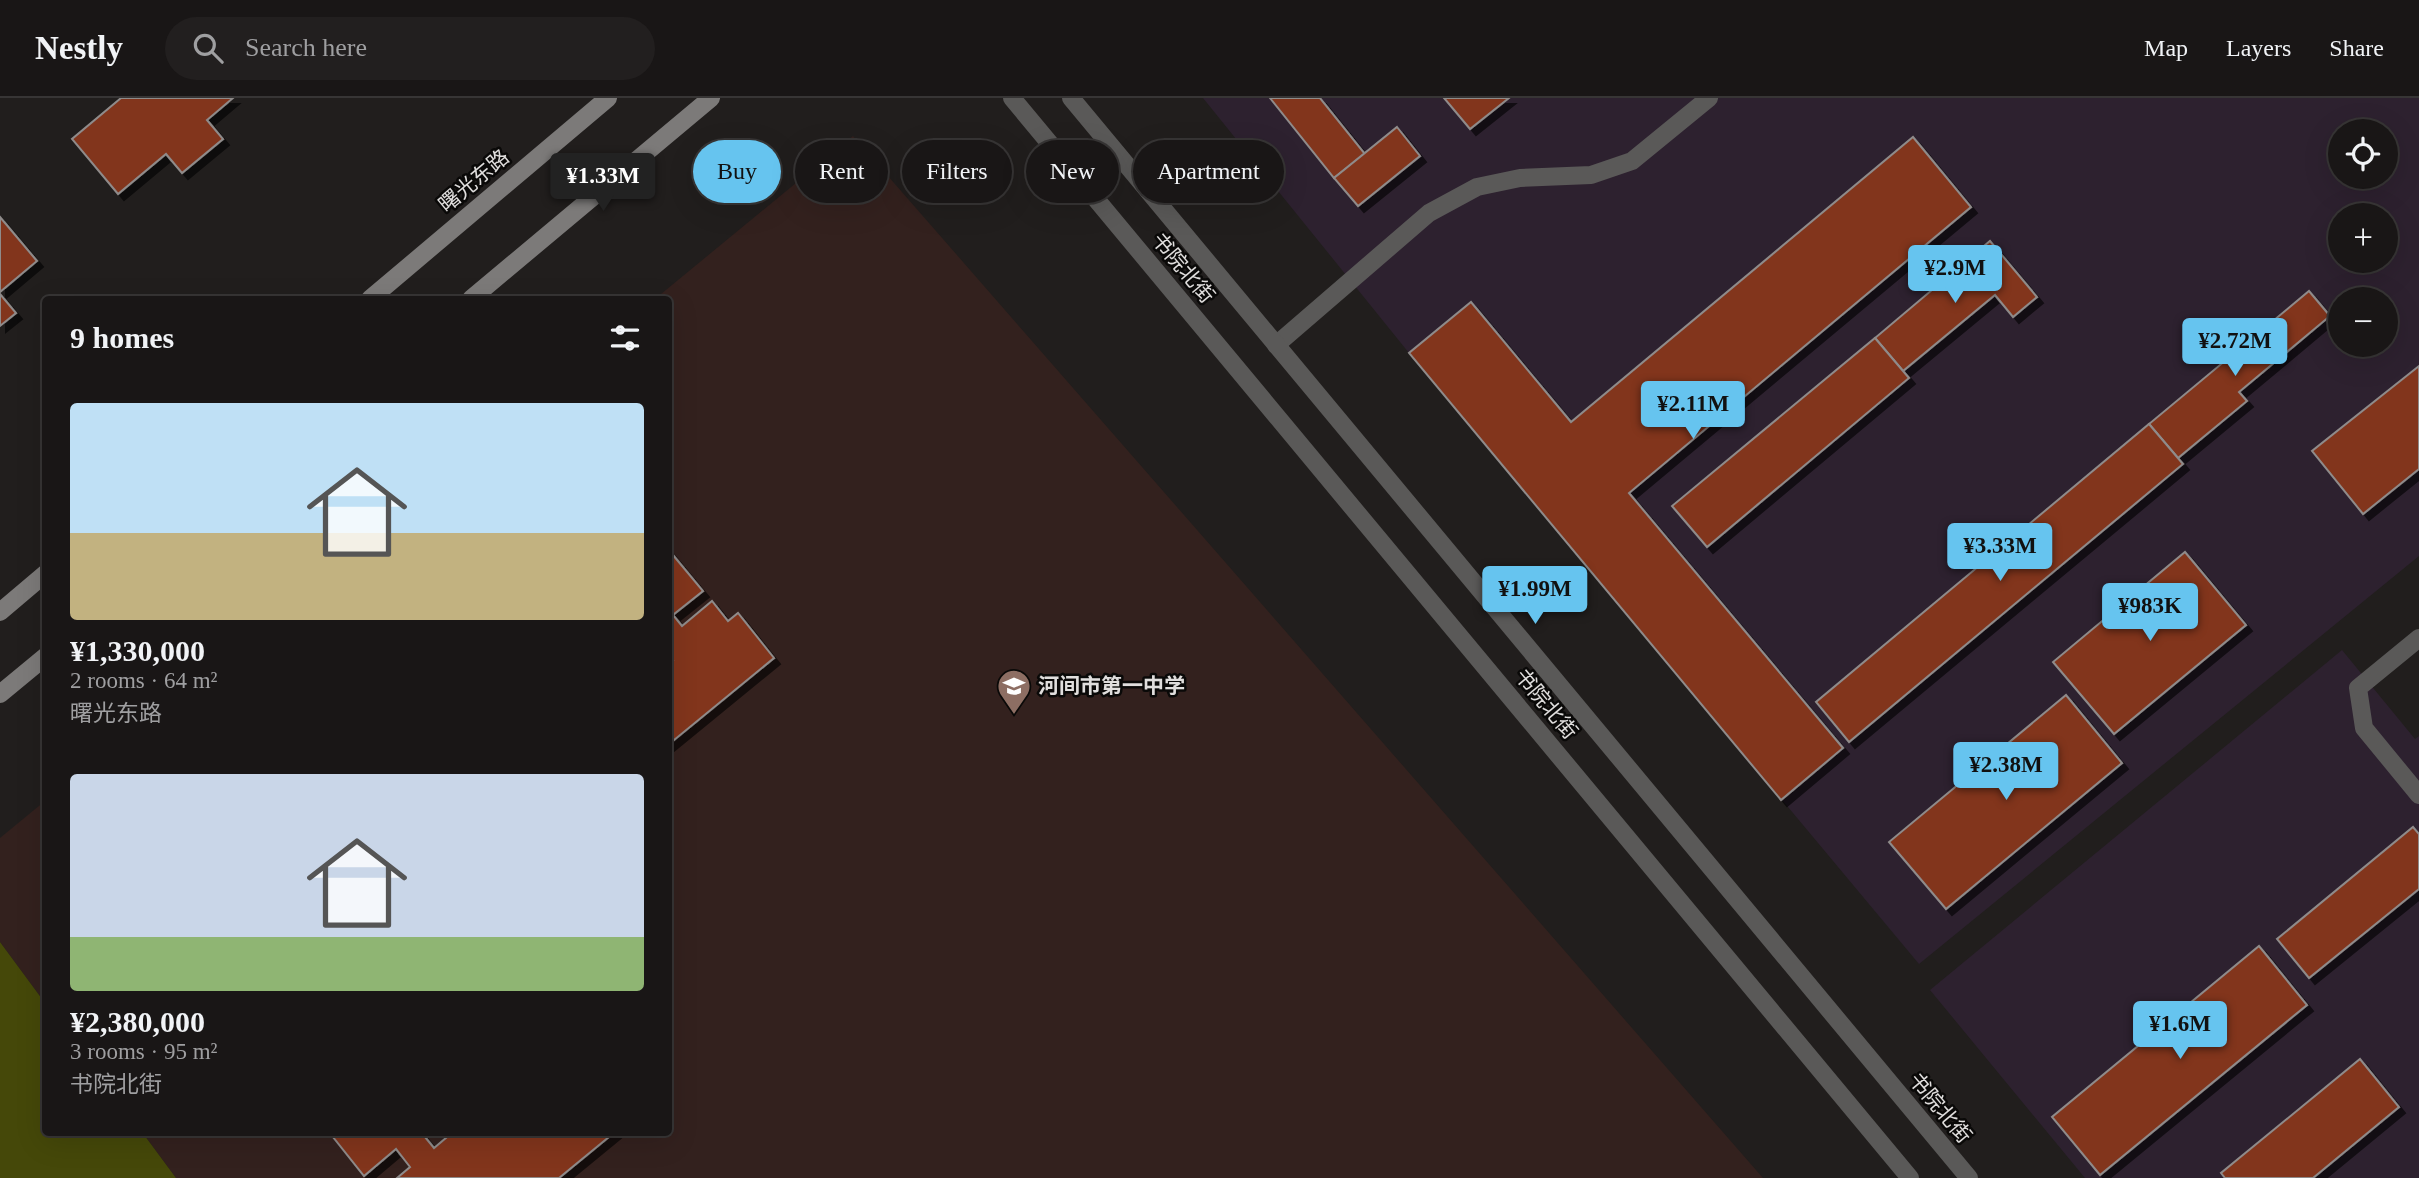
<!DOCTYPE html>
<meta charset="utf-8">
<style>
:root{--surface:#191616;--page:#221f1f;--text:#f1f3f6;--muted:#9f9fa1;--line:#373535;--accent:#66c4ef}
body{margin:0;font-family:"Times New Roman","Noto Sans SC",serif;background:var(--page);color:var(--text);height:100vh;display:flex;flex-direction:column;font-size:26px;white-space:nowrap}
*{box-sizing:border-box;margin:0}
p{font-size:23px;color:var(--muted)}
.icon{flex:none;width:38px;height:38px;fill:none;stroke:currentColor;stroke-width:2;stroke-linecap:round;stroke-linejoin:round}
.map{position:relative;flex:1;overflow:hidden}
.sheet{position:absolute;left:42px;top:198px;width:630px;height:840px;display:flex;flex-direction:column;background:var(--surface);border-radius:7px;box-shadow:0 7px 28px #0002,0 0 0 2px var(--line)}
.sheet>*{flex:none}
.top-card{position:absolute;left:693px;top:42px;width:665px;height:63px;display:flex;gap:14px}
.controls{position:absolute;left:2328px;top:21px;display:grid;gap:14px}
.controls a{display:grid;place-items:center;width:70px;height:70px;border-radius:50%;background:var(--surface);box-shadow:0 7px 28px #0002,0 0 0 2px var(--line);font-size:35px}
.price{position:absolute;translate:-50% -60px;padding:0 16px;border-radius:7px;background:var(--accent);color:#111;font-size:23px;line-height:46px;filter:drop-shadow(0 2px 4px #0008)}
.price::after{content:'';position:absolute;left:50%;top:42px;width:21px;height:16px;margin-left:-10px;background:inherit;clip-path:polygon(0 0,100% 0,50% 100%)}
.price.selected{background:#222;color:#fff}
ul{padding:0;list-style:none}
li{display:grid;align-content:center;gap:14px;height:371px;padding:0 28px}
li span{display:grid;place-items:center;height:217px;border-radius:7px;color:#555}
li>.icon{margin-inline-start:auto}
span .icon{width:126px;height:126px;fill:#fffc;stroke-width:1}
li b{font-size:30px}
h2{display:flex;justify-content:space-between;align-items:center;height:84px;padding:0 28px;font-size:30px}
.tag{padding:0 24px;border-radius:32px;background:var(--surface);box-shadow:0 7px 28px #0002,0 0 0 2px var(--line);font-size:24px;line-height:63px}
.tag.selected{background:var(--accent);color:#111}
header{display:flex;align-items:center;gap:42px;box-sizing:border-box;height:98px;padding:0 35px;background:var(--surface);border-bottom:2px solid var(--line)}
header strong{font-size:33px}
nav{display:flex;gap:38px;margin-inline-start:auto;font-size:24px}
.search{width:490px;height:63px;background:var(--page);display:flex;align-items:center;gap:18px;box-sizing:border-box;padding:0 24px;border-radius:38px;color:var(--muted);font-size:26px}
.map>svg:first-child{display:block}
.commercial{fill:#2d212f;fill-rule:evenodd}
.education{fill:#33211e}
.green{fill:#454809}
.building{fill:#82361f;stroke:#8f8b8a;stroke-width:2;filter:url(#shadow)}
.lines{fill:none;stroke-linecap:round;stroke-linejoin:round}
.service{stroke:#5a5958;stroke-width:18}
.tertiary{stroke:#5a5958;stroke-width:18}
.secondary{stroke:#7c7a79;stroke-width:18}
.labels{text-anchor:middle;stroke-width:5;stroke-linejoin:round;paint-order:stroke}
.street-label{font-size:21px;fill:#e0dedd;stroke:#0a0908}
.poi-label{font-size:21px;font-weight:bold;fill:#e0dedd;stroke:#0a0908;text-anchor:start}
</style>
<header>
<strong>Nestly</strong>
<div class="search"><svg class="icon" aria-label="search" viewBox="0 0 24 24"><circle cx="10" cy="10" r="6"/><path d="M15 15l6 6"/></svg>Search here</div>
<nav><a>Map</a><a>Layers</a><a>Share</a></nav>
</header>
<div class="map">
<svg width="2419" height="1080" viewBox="0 0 2419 1080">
<defs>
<filter id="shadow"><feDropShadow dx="6" dy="6" stdDeviation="0" flood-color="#0009"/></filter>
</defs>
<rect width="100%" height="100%" fill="#211e1d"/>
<!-- commercial -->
<g class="commercial">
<path d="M1203 0H2419V458L1919 866 1409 255ZM2340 33H2385V79H2340ZM2340 117H2385V163H2340ZM2340 201H2385V247H2340Z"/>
<path d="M2342 552 2415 641 2419 638V1080H2085L1930 892Z"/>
</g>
<!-- education -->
<g class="education">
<path d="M853 38 1763 1080H176L142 1034H668V201H655Z"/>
<path d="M45 703V905L0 844V740Z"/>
</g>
<!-- green -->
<path class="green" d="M0 844 45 905 46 1034H142L176 1080H0Z"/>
<!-- building -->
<g class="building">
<path d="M121 0H233L207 22 223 41 182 75 166 56 118 96 72 41Z"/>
<path d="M1270 0H1320L1365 56 1334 80Z"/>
<path d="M1444 0H1509L1470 31Z"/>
<path d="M1397 29 1420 58 1358 108 1334 80Z"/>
<path d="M1913 39 1971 109 1629 395 1843 650 1781 702 1409 255 1471 204 1571 324Z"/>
<path d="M0 119 37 163 0 194Z"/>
<path d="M1990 143 2037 199 2013 219 1995 197 1903 273 1875 240Z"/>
<path d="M2309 193 2330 218 2239 294 2247 303 2178 360 2149 326Z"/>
<path d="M0 196 16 215 0 228Z"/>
<path d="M1875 240 1909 280 1707 449 1672 408Z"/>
<path d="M2419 268V371L2363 416 2312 353Z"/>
<path d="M2149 326 2183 366 1849 644 1816 604Z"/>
<path d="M668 451 703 493 673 517 682 528 712 503 728 523 738 515 774 560 668 647V566L673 562 668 556Z"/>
<path d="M2185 454 2246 527 2114 636 2053 564Z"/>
<path d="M2066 597 2122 665 1946 811 1889 744Z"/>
<path d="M2413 729 2419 736V791L2309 880 2277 841Z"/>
<path d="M2259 848 2307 907 2100 1077 2052 1019Z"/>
<path d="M2360 961 2399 1009 2313 1080H2225L2221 1075Z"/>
<path d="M329 1034H421L434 1050 453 1034H615L559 1080H397L410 1069 396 1051 364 1078Z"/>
</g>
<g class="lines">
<!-- service -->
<g class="service">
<path d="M1276 247 1429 115 1477 89 1520 80 1591 77 1632 63 1709 0"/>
<path d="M2419 540 2358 590 2364 630 2419 697"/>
</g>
<!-- tertiary -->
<g class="tertiary">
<path d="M1012 0 1910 1080"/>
<path d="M1071 0 1969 1080"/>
</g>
<!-- secondary -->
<g class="secondary">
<path d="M370 201 608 0"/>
<path d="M471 201 711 0"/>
<path d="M0 514 46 475"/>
<path d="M0 596 46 558"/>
</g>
</g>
<!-- icons -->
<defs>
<symbol id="school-pin" viewBox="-11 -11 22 30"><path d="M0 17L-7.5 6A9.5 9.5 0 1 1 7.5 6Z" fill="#8d6e63" stroke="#0a0908"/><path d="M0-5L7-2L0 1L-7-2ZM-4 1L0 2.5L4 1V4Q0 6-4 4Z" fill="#fff"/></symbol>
</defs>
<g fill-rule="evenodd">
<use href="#school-pin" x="995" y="569" width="38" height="52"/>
</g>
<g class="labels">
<!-- street labels -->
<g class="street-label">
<text transform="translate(474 83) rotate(-40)" y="7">曙光东路</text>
<text transform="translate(1183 170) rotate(50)" y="7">书院北街</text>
<text transform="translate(1546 606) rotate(50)" y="7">书院北街</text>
<text transform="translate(1940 1010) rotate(50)" y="7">书院北街</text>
</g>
<!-- poi labels -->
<g class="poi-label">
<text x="1038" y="595">河间市第一中学</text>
</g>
</g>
</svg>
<div class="controls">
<a><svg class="icon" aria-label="locate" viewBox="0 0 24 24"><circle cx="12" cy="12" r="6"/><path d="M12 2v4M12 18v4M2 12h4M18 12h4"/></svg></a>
<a>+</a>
<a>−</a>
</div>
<b class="price selected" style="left:603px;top:115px">¥1.33M</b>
<b class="price" style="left:1955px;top:207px">¥2.9M</b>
<b class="price" style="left:2235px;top:280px">¥2.72M</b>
<b class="price" style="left:1693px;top:343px">¥2.11M</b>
<b class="price" style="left:2000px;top:485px">¥3.33M</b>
<b class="price" style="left:1535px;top:528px">¥1.99M</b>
<b class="price" style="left:2150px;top:545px">¥983K</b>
<b class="price" style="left:2006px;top:704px">¥2.38M</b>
<b class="price" style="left:2180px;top:963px">¥1.6M</b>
<div class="top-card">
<a class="tag selected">Buy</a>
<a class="tag">Rent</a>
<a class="tag">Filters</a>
<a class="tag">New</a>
<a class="tag">Apartment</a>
</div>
<section class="sheet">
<h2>9 homes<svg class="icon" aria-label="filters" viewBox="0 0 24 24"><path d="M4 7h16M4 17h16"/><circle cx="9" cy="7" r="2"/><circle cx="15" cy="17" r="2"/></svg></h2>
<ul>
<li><span style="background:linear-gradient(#bfe0f5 60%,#c2b280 0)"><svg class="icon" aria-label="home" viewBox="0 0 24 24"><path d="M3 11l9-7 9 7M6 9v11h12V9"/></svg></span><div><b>¥1,330,000</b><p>2 rooms · 64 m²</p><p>曙光东路</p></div></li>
<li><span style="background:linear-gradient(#c9d6e8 75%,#8fb573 0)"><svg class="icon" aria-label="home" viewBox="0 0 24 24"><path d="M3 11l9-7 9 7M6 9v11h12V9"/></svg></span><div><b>¥2,380,000</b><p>3 rooms · 95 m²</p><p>书院北街</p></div></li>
</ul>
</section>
</div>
